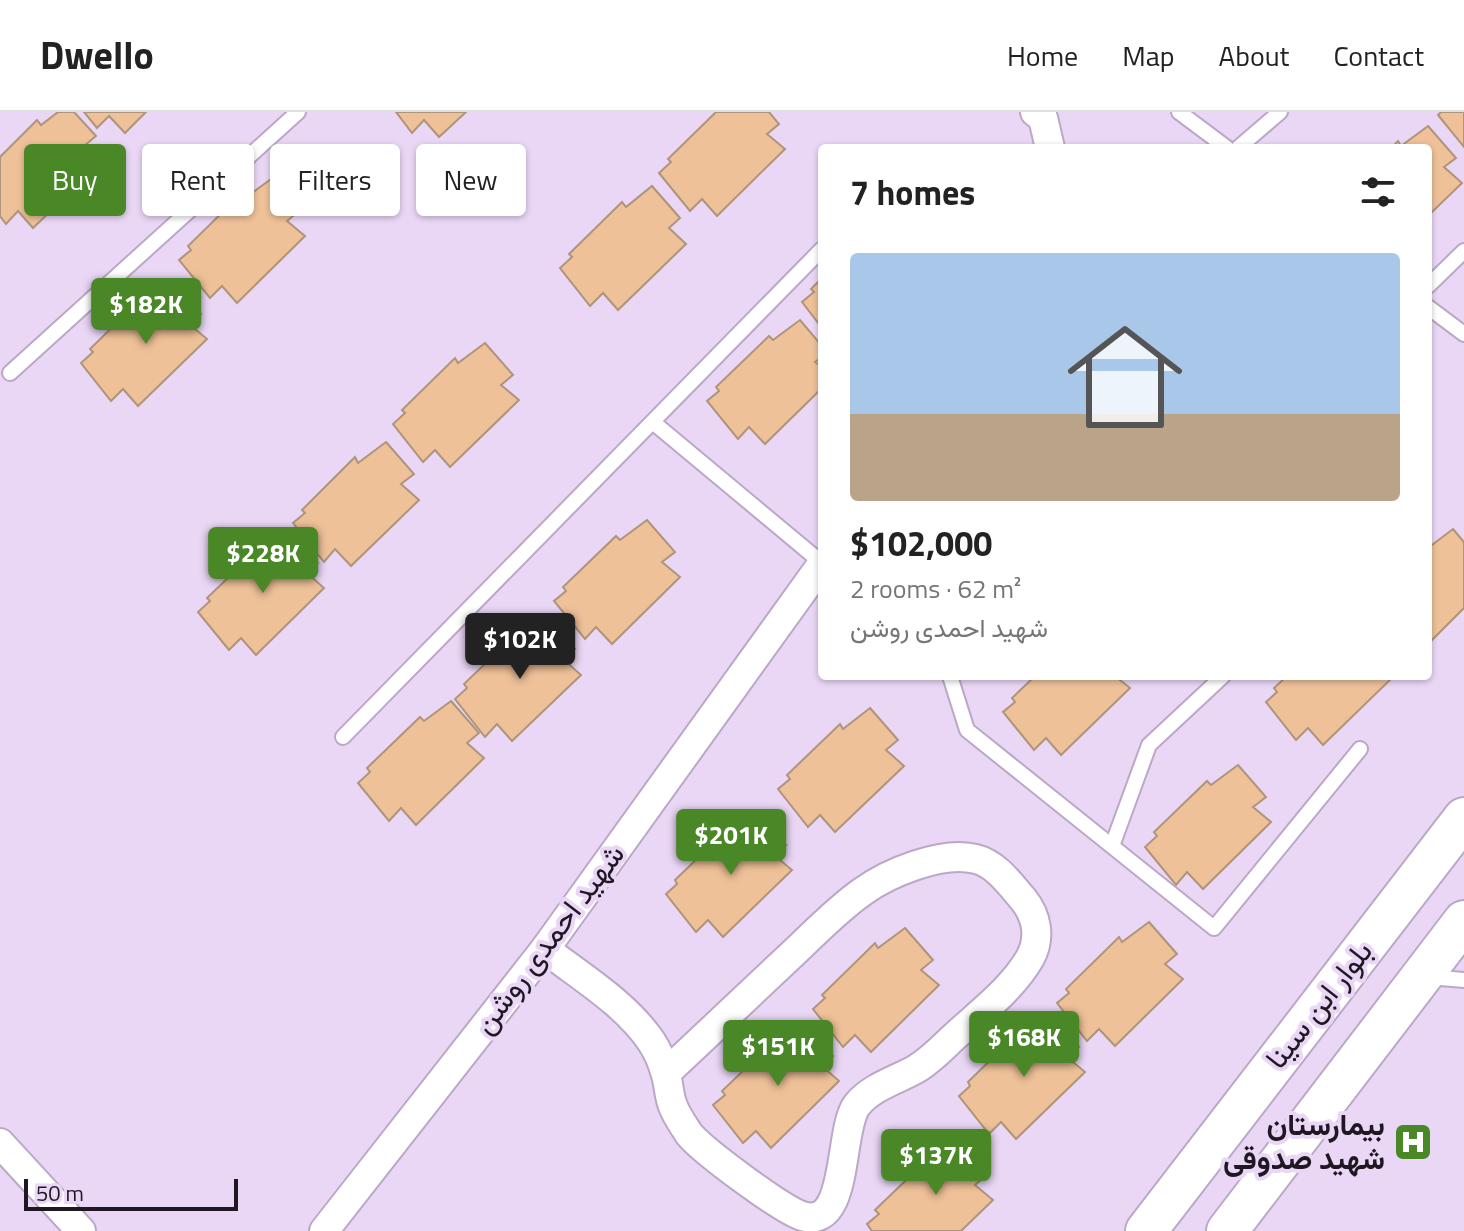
<!DOCTYPE html>
<meta charset="utf-8">
<style>
:root{--surface:#fff;--page:#f2f2f2;--text:#222;--muted:#767676;--line:#e0e0e0;--accent:#498727}
body{margin:0;font-family:"Titillium Web",Vazirmatn,sans-serif;background:var(--page);color:var(--text);height:100vh;display:flex;flex-direction:column;font-size:30px;white-space:nowrap}
*{box-sizing:border-box;margin:0}
p{font-size:26px;color:var(--muted)}
.icon{flex:none;width:44px;height:44px;fill:none;stroke:currentColor;stroke-width:2;stroke-linecap:round;stroke-linejoin:round}
.map{position:relative;flex:1;overflow:hidden}
.side{position:absolute;left:818px;top:32px;width:614px;height:536px;display:flex;flex-direction:column;background:var(--surface);border-radius:8px;box-shadow:0 2px 6px #0004}
.side>*{flex:none}
.banner{position:absolute;left:24px;top:32px;width:674px;height:72px;display:flex;gap:16px}
.scale{position:absolute;left:24px;bottom:20px;width:214px;box-sizing:border-box;padding-left:8px;border:4px solid #1f1823;border-top:0;font-size:22px;line-height:28px;white-space:nowrap;color:#1f1823;-webkit-text-stroke:6px #ead7f6;paint-order:stroke}
.price{position:absolute;translate:-50% -68px;padding:0 18px;border-radius:8px;background:var(--accent);color:#fff;font-size:26px;line-height:52px;filter:drop-shadow(0 2px 4px #0008)}
.price::after{content:'';position:absolute;left:50%;top:48px;width:24px;height:18px;margin-left:-12px;background:inherit;clip-path:polygon(0 0,100% 0,50% 100%)}
.price.current{background:#222;color:#fff}
ul{padding:0;list-style:none}
li{display:grid;align-content:center;gap:16px;height:424px;padding:0 32px}
li+li{border-top:2px solid var(--line)}
li span{display:grid;place-items:center;height:248px;border-radius:8px;color:#555}
li>.icon{margin-inline-start:auto}
span .icon{width:144px;height:144px;fill:#fffc;stroke-width:1}
li b{font-size:34px}
h2{display:flex;justify-content:space-between;align-items:center;height:96px;padding:0 32px;font-size:34px}
.pill{padding:0 28px;border-radius:8px;background:var(--surface);box-shadow:0 2px 6px #0004;font-size:28px;line-height:72px}
.pill.current{background:var(--accent);color:#fff}
header{display:flex;align-items:center;gap:48px;box-sizing:border-box;height:112px;padding:0 40px;background:var(--surface);border-bottom:2px solid var(--line)}
header strong{font-size:38px}
nav{display:flex;gap:44px;margin-inline-start:auto;font-size:28px}
.map>svg:first-child{display:block}
.building{fill:#eec198;stroke:#af947c;stroke-width:2}
.lines{fill:none;stroke-linecap:round;stroke-linejoin:round}
.service-casing{stroke:#bba8c6;stroke-width:18}
.minor-casing{stroke:#bba8c6;stroke-width:32}
.secondary-casing{stroke:#bba8c6;stroke-width:44}
.service{stroke:#fff;stroke-width:14}
.minor{stroke:#fff;stroke-width:28}
.secondary{stroke:#fff;stroke-width:40}
.labels{text-anchor:middle;stroke-width:8;stroke-linejoin:round;paint-order:stroke}
.street-label{font-size:30px;fill:#1f1823;stroke:#ead7f6}
.poi-label{font-size:30px;font-weight:bold;fill:#1f1823;stroke:#ead7f6;text-anchor:end}
</style>
<header>
<strong>Dwello</strong>
<nav><a>Home</a><a>Map</a><a>About</a><a>Contact</a></nav>
</header>
<div class="map">
<svg width="1464" height="1119" viewBox="0 0 1464 1119">
<rect width="100%" height="100%" fill="#ead7f6"/>
<!-- building -->
<g class="building">
<path d="M58 0H74L96 24 84 34 102 50 33 116 18 99 6 112 0 104V45L37 8 41 13Z"/>
<path d="M84 0H146L125 21 109 4 97 16Z"/>
<path d="M396 0H466L439 25 424 8 412 21Z"/>
<path d="M716 0H769L779 12 767 22 785 37 717 104 702 87 690 99 659 61 671 50 668 47Z"/>
<path d="M1441 0H1464V35L1438 3Z"/>
<path d="M1428 14 1456 46 1444 55 1462 71 1428 104V36H1391L1398 29 1401 34Z"/>
<path d="M271 67 299 99 287 109 305 124 237 191 222 174 210 186 179 148 191 138 188 134 241 82 244 87Z"/>
<path d="M652 74 680 106 669 116 686 132 618 198 603 181 590 194 560 156 572 145 569 142 622 90 626 95Z"/>
<path d="M822 166V216L802 190 814 180 811 177Z"/>
<path d="M173 169 201 202 189 212 207 227 138 294 123 277 111 289 81 251 93 240 90 237 143 185 146 190Z"/>
<path d="M800 208 822 234V245L815 250 822 255V276L765 332 749 315 738 327 707 289 719 279 716 275 769 224 773 228Z"/>
<path d="M485 231 513 263 501 273 519 288 450 355 435 338 423 350 393 312 405 301 402 298 455 246 458 251Z"/>
<path d="M386 330 414 362 401 372 419 388 351 454 335 437 324 450 293 411 305 401 302 398 355 345 358 351Z"/>
<path d="M647 408 675 440 662 450 680 465 612 532 596 515 585 527 554 489 566 479 563 475 616 424 620 428Z"/>
<path d="M1453 417 1464 430V496L1428 532V436Z"/>
<path d="M290 419 318 451 307 461 324 476 256 543 241 526 229 538 198 500 210 489 207 486 260 435 264 439Z"/>
<path d="M547 505 575 537 563 547 581 563 512 629 497 612 485 625 455 587 467 576 464 572 517 521 520 526Z"/>
<path d="M1035 564H1115L1130 576 1061 643 1046 626 1034 638 1003 600 1015 590 1012 586Z"/>
<path d="M1287 564H1389L1392 566 1323 633 1308 616 1296 628 1266 590 1277 580 1274 576Z"/>
<path d="M451 589 479 621 467 631 484 646 416 713 401 696 389 709 358 671 370 660 367 656 420 605 424 609Z"/>
<path d="M870 596 898 628 886 638 904 654 835 720 820 703 808 715 778 677 790 667 787 663 840 612 843 617Z"/>
<path d="M1238 653 1266 685 1253 695 1271 710 1203 777 1187 760 1176 773 1145 735 1157 724 1154 720 1207 669 1211 673Z"/>
<path d="M758 701 786 733 774 743 792 758 723 825 708 808 696 820 666 782 677 772 675 768 728 717 731 721Z"/>
<path d="M1149 810 1177 842 1165 852 1183 867 1115 934 1099 917 1087 929 1057 891 1069 881 1066 877 1119 825 1122 830Z"/>
<path d="M905 816 933 848 921 858 939 873 871 940 855 923 843 935 813 897 825 886 822 883 875 831 878 836Z"/>
<path d="M1051 903 1079 935 1067 945 1085 960 1016 1027 1001 1010 989 1022 959 984 970 974 968 970 1021 918 1024 923Z"/>
<path d="M805 912 833 944 822 954 839 969 771 1036 756 1019 743 1031 713 993 725 983 722 979 775 928 779 932Z"/>
<path d="M959 1031 987 1063 975 1073 993 1088 961 1119H872L867 1112 879 1102 875 1098 928 1047 932 1051Z"/>
</g>
<g class="lines">
<defs>
<g id="service">
<path d="M1179 0 1227 36"/>
<path d="M1238 36 1280 0"/>
<path d="M1428 174 1464 139"/>
<path d="M1428 195 1464 222"/>
<path d="M10 261 298 0"/>
<path d="M654 311 822 451"/>
<path d="M950 564 967 618 1214 816 1360 637"/>
<path d="M343 625 822 137"/>
<path d="M1112 734 1149 633 1223 564"/>
<path d="M1429 865 1464 868"/>
</g>
<g id="minor">
<path d="M1035 0 1043 6 1050 36"/>
<path d="M545 837C581 865 625 891 651 929 657 938 663 952 666 963 669 973 669 985 673 994 676 1003 684 1014 689 1022 703 1039 781 1097 802 1104 850 1119 838 1017 857 993 871 975 897 968 916 957 930 949 943 935 955 924 981 900 1012 877 1030 846 1041 826 1037 804 1023 787 1010 772 996 752 976 747 943 738 888 761 862 780 835 799 811 825 786 848 746 886 706 923 666 961"/>
<path d="M0 1031 81 1119"/>
<path d="M324 1119 545 837 822 452"/>
</g>
<g id="secondary">
<path d="M1146 1119 1464 706"/>
<path d="M1227 1119 1464 809"/>
</g>
</defs>
<!-- service casing -->
<use href="#service" class="service-casing"/>
<!-- minor casing -->
<use href="#minor" class="minor-casing"/>
<!-- secondary casing -->
<use href="#secondary" class="secondary-casing"/>
<!-- service -->
<use href="#service" class="service"/>
<!-- minor -->
<use href="#minor" class="minor"/>
<!-- secondary -->
<use href="#secondary" class="secondary"/>
</g>
<!-- icons -->
<defs>
<symbol id="hospital-square" viewBox="-11 -11 22 22"><rect x="-9" y="-9" width="18" height="18" rx="4" fill="#498727" stroke="#ead7f6"/><path d="M-5-5h3v3.5h4V-5h3V5h-3V1.5h-4V5h-3Z" fill="#fff"/></symbol>
</defs>
<g fill-rule="evenodd">
<use href="#hospital-square" x="1391" y="1008" width="44" height="44"/>
</g>
<g class="labels">
<!-- street labels -->
<g class="street-label">
<text transform="translate(549 827) rotate(-53)" y="10">شهید احمدی روشن</text>
<text transform="translate(1319 893) rotate(-52)" y="10">بلوار ابن سینا</text>
</g>
<!-- poi labels -->
<g class="poi-label">
<text x="1385" y="1023">بیمارستان<tspan x="1385" dy="34">شهید صدوقی</tspan></text>
</g>
</g>
</svg>
<div class="scale">50 m</div>
<b class="price" style="left:146px;top:234px">$182K</b>
<b class="price" style="left:263px;top:483px">$228K</b>
<b class="price current" style="left:520px;top:569px">$102K</b>
<b class="price" style="left:731px;top:765px">$201K</b>
<b class="price" style="left:1024px;top:967px">$168K</b>
<b class="price" style="left:778px;top:976px">$151K</b>
<b class="price" style="left:936px;top:1085px">$137K</b>
<div class="banner">
<a class="pill current">Buy</a>
<a class="pill">Rent</a>
<a class="pill">Filters</a>
<a class="pill">New</a>
</div>
<section class="side">
<h2>7 homes<svg class="icon" aria-label="filters" viewBox="0 0 24 24"><path d="M4 7h16M4 17h16"/><circle cx="9" cy="7" r="2"/><circle cx="15" cy="17" r="2"/></svg></h2>
<ul>
<li><span style="background:linear-gradient(#a9c7e8 65%,#b9a48a 0)"><svg class="icon" aria-label="home" viewBox="0 0 24 24"><path d="M3 11l9-7 9 7M6 9v11h12V9"/></svg></span><div><b>$102,000</b><p>2 rooms · 62 m²</p><p>شهید احمدی روشن</p></div></li>
</ul>
</section>
</div>
